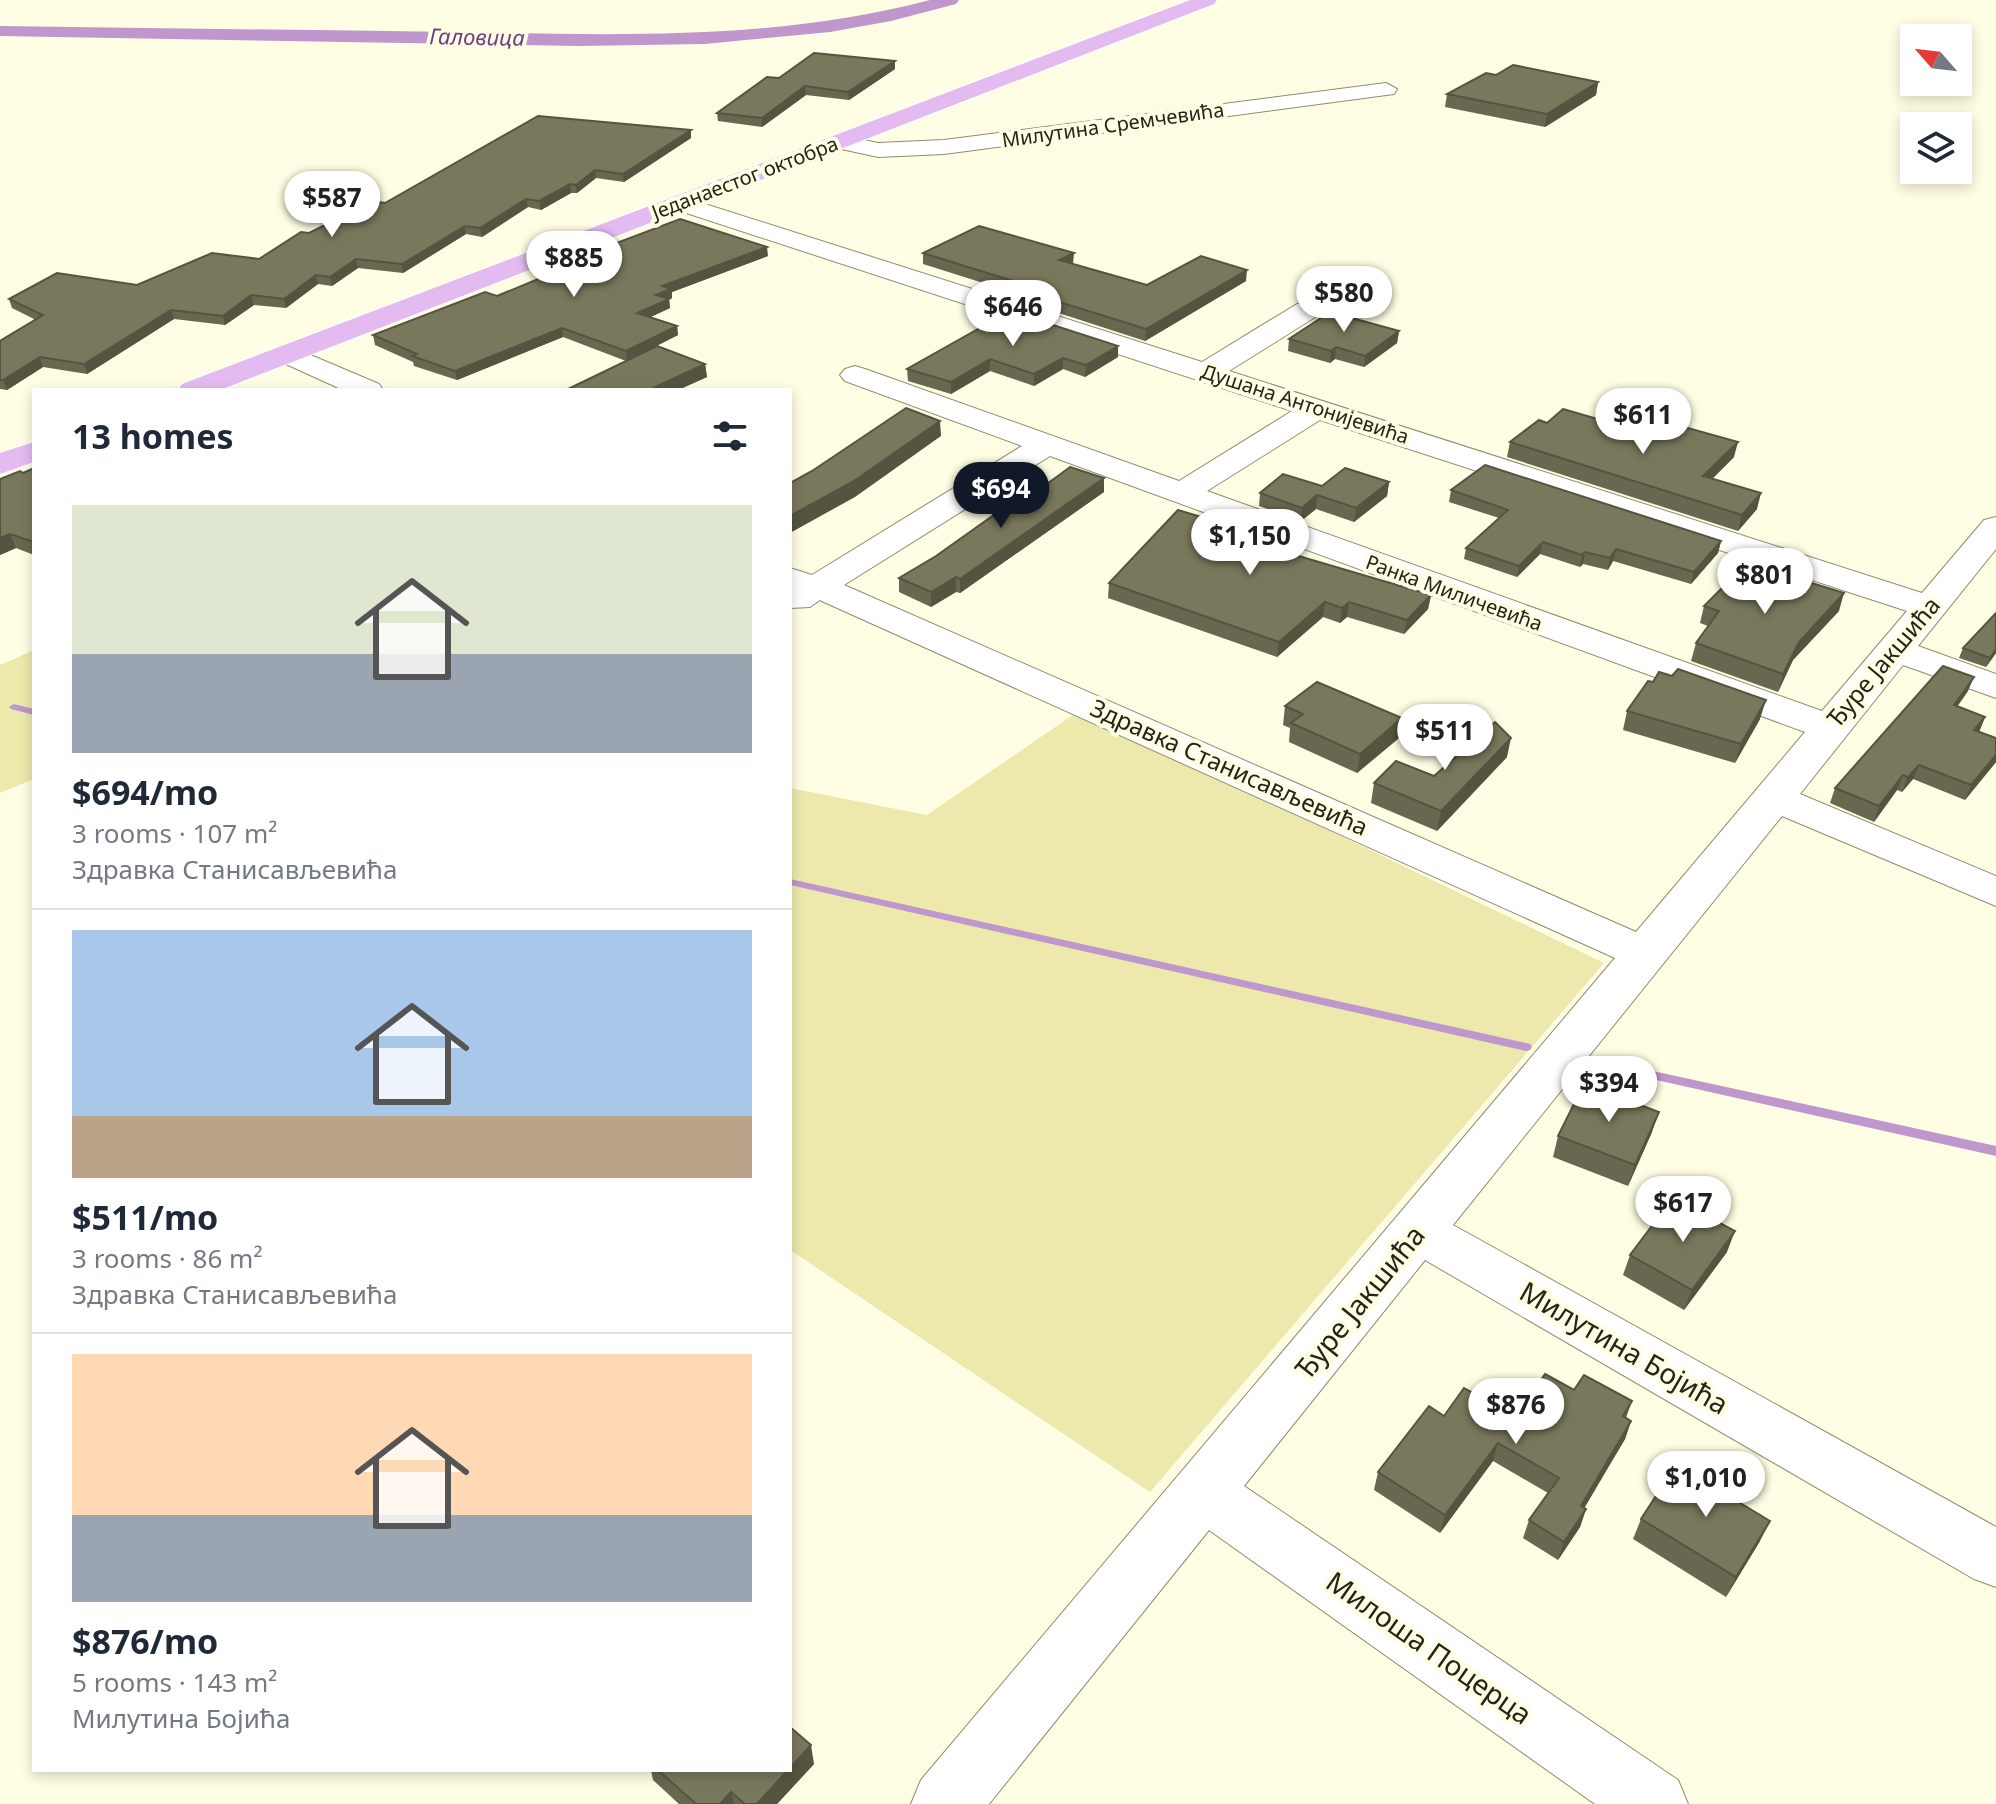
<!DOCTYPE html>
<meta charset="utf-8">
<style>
:root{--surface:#fff;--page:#f6f6f7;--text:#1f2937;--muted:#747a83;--line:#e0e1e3;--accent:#111827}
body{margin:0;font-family:"Noto Sans",sans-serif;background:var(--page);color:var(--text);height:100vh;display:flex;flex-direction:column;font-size:30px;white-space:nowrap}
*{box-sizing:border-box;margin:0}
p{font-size:26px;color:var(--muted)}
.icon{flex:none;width:44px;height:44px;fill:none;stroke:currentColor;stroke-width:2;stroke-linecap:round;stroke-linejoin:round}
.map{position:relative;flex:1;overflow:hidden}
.panel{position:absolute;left:32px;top:388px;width:760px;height:1384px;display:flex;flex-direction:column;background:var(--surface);border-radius:0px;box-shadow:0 4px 12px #0003}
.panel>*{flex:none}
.needle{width:52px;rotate:298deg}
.tools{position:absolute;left:1900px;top:24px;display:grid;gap:16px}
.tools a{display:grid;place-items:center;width:72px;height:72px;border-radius:0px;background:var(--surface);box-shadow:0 4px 12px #0003;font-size:40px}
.price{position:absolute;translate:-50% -68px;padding:0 18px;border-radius:28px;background:#fff;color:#222;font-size:26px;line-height:52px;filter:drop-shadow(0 2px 4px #0008)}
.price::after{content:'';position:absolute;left:50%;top:48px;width:24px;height:18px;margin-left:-12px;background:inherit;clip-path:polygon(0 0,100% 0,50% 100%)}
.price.on{background:var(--accent);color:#fff}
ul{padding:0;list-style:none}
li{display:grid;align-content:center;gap:16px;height:424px;padding:0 40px}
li+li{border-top:2px solid var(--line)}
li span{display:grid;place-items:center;height:248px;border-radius:0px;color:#555}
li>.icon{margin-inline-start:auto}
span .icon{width:144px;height:144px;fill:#fffc;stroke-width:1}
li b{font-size:34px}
h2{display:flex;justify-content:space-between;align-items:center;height:96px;padding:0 40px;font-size:34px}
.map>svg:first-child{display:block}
.green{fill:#ede9ac}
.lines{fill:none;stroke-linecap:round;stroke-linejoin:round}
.stream{fill:#bf97cd;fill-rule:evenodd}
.canal{fill:#bf97cd;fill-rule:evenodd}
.minor-casing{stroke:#8e8d6f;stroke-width:2}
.major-casing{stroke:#fff;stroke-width:2}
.minor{fill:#fff;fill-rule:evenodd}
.major{fill:#e3bbf1;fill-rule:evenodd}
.wall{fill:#69674f}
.shaded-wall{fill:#555440}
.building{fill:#7a785c;stroke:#555440;stroke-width:2}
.labels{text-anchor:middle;stroke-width:8;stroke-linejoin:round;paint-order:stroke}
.far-street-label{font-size:20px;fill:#252418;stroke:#fffee4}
.far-water-label{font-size:22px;font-style:italic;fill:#6f3e80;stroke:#fffee4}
.street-label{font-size:24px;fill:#252418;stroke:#fffee4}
.near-street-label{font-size:28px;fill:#252418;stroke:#fffee4}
</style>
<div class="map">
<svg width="1996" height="1804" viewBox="0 0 1996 1804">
<rect width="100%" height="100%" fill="#fffee4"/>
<!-- green -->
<g class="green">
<path d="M34 650V779L0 793V665Z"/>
<path d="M1080 710 1604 963 1150 1492 790 1250V788L927 815Z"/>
</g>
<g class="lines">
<!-- stream -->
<g class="stream">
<path d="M14 704 34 709V715L11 709 9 707Z"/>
<path d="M790 879 1526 1043 1530 1044 1532 1047 1530 1050 1526 1051 790 885Z"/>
<path d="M1598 1059 1996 1146V1156L1594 1066 1592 1063 1594 1060Z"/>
</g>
<!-- canal -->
<path class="canal" d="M930 0H959L956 4 891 21 830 32 705 44 579 46 0 36V26C151 28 303 30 454 32 614 35 774 41 930 0Z"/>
<defs>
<g id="minor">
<path d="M1386 83 1397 89 1394 94 944 154 878 157 832 147 829 142 832 137 840 135 878 143 944 140Z"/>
<path d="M680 196 1202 362 1297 304 1307 302 1317 304 1321 310 1317 316 1229 371 1922 593 1984 520 1996 517V549L1918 646 1996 674V698L1903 665 1800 794 1996 876V906L1782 816 1453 1225 1996 1527V1587L1974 1579 1425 1260 1244 1486 1678 1780 1688 1804H1595L1209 1530 989 1804H911L921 1780 1615 958 824 602 820 600 810 607 790 608V568L812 575 1022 446 845 381 840 375 845 369 855 366 865 369 1179 481 1292 411 671 208 668 203 671 198ZM1320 420 1907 611 1822 711 1207 491ZM1050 456 1805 732 1636 932 844 585Z"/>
<path d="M287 345 379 384 383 390H343L277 360 273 354 277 348Z"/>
</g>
<g id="major">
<path d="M1190 0H1217L1214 4 220 390H178L182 384Z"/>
<path d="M34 442V462L0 474V453Z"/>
</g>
</defs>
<!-- minor casing -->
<use href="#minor" class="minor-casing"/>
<!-- major casing -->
<use href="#major" class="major-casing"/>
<!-- minor -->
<use href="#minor" class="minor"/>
<!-- major -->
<use href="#major" class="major"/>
</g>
<!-- wall -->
<g class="wall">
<path d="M895 69 849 100 806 95 762 127 718 121 717 113 779 78Z"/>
<path d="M1496 75 1598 82 1596 95 1545 127 1445 107 1447 94Z"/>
<path d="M691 130V138L624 182 596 178 577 193H571L541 210 528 207 482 237 466 234 403 273 358 268 332 286 318 284 286 308 254 305 225 325 174 319 87 374 43 367 7 390 0 389V341L36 320 12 308 9 299 137 285 259 259 309 233 385 203Z"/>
<path d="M923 253 1073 264 1147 285 1246 281 1145 341 1037 306V300L923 264Z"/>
<path d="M768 256 672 292V298L669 299 670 308 650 317 677 326 678 335 640 354 705 364 707 377 678 390H566L626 361 563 337 457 380 414 366 413 362 375 345 373 335 497 296 570 266 569 261Z"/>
<path d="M1010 311 1118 357 1085 377 1063 369 1034 386 990 371 951 394 908 381 907 369Z"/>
<path d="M1399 331 1397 343 1364 367 1335 359 1330 363 1288 351 1289 339Z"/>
<path d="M1510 442 1734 457 1712 479 1757 509 1738 531 1507 457Z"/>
<path d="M34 468V555L16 548 0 555 23 473Z"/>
<path d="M1389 482 1387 496 1354 522 1316 509 1301 521 1259 506 1260 493 1322 486Z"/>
<path d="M1451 490 1721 541 1718 553 1691 584 1613 561 1608 570 1583 564 1580 567 1540 554 1517 577 1464 559 1466 548 1499 518 1449 502Z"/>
<path d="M1036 492H1104L960 593 956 592 931 607 899 592V578L936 556Z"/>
<path d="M1277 541 1291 554 1431 595 1428 609 1404 634 1347 617 1340 623 1323 617 1277 657 1108 598 1109 583Z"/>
<path d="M1704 606 1839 611 1793 660 1778 692 1691 661 1696 643 1708 626 1700 623Z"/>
<path d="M1996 613V653L1986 667 1959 658 1963 648Z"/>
<path d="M1968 691 1957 706 1985 717 1979 732 1996 738V762L1965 800 1913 779 1902 792 1897 790 1874 822 1830 803 1835 788Z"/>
<path d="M1285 706 1399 738 1357 773 1289 742 1290 728 1283 725Z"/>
<path d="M1627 711 1760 719 1735 763 1623 730Z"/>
<path d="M1507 757 1437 831 1371 803 1374 783 1434 776Z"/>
<path d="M1652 1132 1628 1186 1553 1157 1558 1136Z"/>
<path d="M1727 1252 1684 1310 1623 1275 1630 1255Z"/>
<path d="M1574 1390 1632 1401 1626 1418 1631 1421 1625 1439 1584 1507 1586 1509 1580 1527 1558 1560 1523 1538 1529 1520 1548 1493 1493 1461 1440 1533 1374 1490 1378 1472 1444 1416 1516 1417Z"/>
<path d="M1702 1480 1732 1486 1728 1496 1760 1541 1726 1597 1633 1539 1641 1519Z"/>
<path d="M814 1764 777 1804H679L653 1780 651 1770H790Z"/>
</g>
<!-- shaded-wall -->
<g class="shaded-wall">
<path d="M895 61V69L849 100 848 92Z"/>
<path d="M1598 82 1596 95 1545 127 1547 114Z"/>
<path d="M805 86 806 95 762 127V118Z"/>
<path d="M691 130V138L624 182 623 174Z"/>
<path d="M595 170 596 178 577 193 576 185Z"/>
<path d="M570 184 571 193 541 210 539 201Z"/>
<path d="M526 199 528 207 482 237 480 228Z"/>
<path d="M465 226 466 234 403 273 402 264Z"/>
<path d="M767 247 768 256 672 292V298L669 299 670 308 638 323 637 313 656 295 662 286Z"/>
<path d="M1074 253 1073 264 1059 260Z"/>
<path d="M356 259 358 268 332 286 330 277Z"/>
<path d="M1247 270 1246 281 1145 341 1146 329Z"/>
<path d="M316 275 318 284 286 308 284 299Z"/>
<path d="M251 295 254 305 225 325 223 316Z"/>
<path d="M171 310 174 319 87 374 84 364Z"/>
<path d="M677 326 678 335 627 361 626 351Z"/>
<path d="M562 328 563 337 457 380 455 371Z"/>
<path d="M1399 331 1397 343 1364 367 1365 356Z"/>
<path d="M1118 346V357L1085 377 1086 365Z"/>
<path d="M1336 347 1335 359 1330 363 1331 351Z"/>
<path d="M40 357 43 367 7 390 3 380Z"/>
<path d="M1063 358V369L1034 386V374Z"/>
<path d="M990 359V371L951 394V382Z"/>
<path d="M705 364 707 377 678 390H649Z"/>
<path d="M940 421 941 436 855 497 790 533V516Z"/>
<path d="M1738 442 1734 457 1699 492 1703 476Z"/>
<path d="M1104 478V492L960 593V579Z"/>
<path d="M1389 482 1387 496 1354 522 1356 508Z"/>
<path d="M1761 493 1757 509 1738 531 1742 515Z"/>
<path d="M1317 495 1316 509 1301 521 1302 508Z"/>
<path d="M1278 528 1277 542 1267 538Z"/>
<path d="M10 534 16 548 0 555V538Z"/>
<path d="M1721 541 1718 553 1691 584 1694 572Z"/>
<path d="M1543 542 1540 554 1517 577 1519 566Z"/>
<path d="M1616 549 1613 561 1608 570 1610 558Z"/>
<path d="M1585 552 1583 564 1580 567 1582 555Z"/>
<path d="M956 577V592L931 607V592Z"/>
<path d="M1844 593 1839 611 1793 660 1778 692 1783 674 1799 642Z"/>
<path d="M1431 595 1428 609 1404 634 1407 620Z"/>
<path d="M1325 602 1323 617 1277 657 1279 642Z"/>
<path d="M1349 602 1347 617 1340 623 1342 608Z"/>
<path d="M1996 649V653L1986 667 1990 658Z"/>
<path d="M1974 677 1968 691 1948 720 1954 705Z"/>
<path d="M1766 700 1760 719 1735 763 1741 744Z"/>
<path d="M1985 717 1979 732 1974 730Z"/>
<path d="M1402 718 1399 738 1357 773 1360 754Z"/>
<path d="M1511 738 1507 757 1437 831 1441 811Z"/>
<path d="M1996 755V762L1965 800 1971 785Z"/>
<path d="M1919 765 1913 779 1902 792 1908 777Z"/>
<path d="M1903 775 1897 790 1874 822 1879 806Z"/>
<path d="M1659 1112 1652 1132 1628 1186 1635 1165Z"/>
<path d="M1735 1231 1727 1252 1684 1310 1692 1290Z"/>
<path d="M1631 1421 1625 1439 1575 1524 1581 1506Z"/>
<path d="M1498 1443 1493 1461 1440 1533 1445 1515Z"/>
<path d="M1586 1509 1580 1527 1558 1560 1564 1542Z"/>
<path d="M1770 1521 1760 1541 1726 1597 1736 1577Z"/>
<path d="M811 1745 814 1764 777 1804H757L788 1770H790V1768Z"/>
<path d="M731 1792 734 1804H720Z"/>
</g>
<!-- building -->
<g class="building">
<path d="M814 53 895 61 848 92 805 86 762 118 717 113 767 77 779 78Z"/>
<path d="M1513 65 1598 82 1547 114 1447 94 1486 73 1496 75Z"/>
<path d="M538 116 691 130 623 174 595 170 576 185 570 184 539 201 526 199 480 228 465 226 402 264 356 259 330 277 316 275 284 299 251 295 223 316 171 310 84 364 40 357 3 380H0V341L43 315 9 299 57 273 137 285 212 253 259 259 301 232 309 233 374 201 385 203Z"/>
<path d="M680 219 767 247 662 286 671 289 656 295 669 299 637 313 677 326 626 351 562 328 455 371 412 356 417 354 373 335 485 292 497 296 577 263 569 261Z"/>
<path d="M979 226 1074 253 1059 260 1147 285 1201 256 1247 270 1146 329 1037 295 1045 291 923 253Z"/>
<path d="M1010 311 1118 346 1086 365 1063 358 1034 374 990 359 951 382 907 369Z"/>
<path d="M1330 312 1399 331 1365 356 1336 347 1331 351 1289 339Z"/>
<path d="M657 346 705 364 649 390H566Z"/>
<path d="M906 408 940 421 854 481 790 516V483L812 471Z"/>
<path d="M1563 409 1642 432 1656 419 1738 442 1703 476 1761 493 1742 515 1510 442 1539 420 1547 423Z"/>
<path d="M1485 465 1721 541 1694 572 1616 549 1610 558 1585 552 1582 555 1543 542 1519 566 1466 548 1508 510 1451 490Z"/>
<path d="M1070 467 1104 478 960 579 956 577 931 592 899 578 936 556 1029 490 1036 492Z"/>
<path d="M34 468V542L10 534 0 538V479L20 471 23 473Z"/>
<path d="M1345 468 1389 482 1356 508 1317 495 1302 508 1260 493 1283 474 1322 486Z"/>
<path d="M1178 510 1221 523 1235 512 1278 528 1267 538 1292 546 1285 552 1431 595 1407 620 1349 602 1342 608 1325 602 1279 642 1109 583Z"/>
<path d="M1747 563 1844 593 1799 642 1783 674 1696 643 1719 611 1704 606Z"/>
<path d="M1996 613V649L1990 658 1963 648Z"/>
<path d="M1943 666 1974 677 1954 705 1985 717 1974 730 1996 738V755L1971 785 1919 765 1908 777 1903 775 1879 806 1835 788Z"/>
<path d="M1678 669 1766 700 1741 744 1627 711 1648 681 1653 682 1659 672 1672 676Z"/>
<path d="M1317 682 1402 718 1360 754 1291 723 1303 714 1285 706Z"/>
<path d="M1495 722 1511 738 1441 811 1374 783 1396 761 1434 776Z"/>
<path d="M1584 1084 1659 1112 1635 1165 1558 1136Z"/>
<path d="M1673 1198 1735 1231 1692 1290 1630 1255Z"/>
<path d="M1545 1374 1574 1390 1584 1375 1632 1401 1623 1416 1631 1421 1581 1506 1586 1509 1564 1542 1529 1520 1559 1478 1498 1443 1445 1515 1378 1472 1429 1406 1444 1416 1464 1388 1516 1417Z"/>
<path d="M1676 1465 1702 1480 1708 1472 1732 1486 1727 1495 1770 1521 1736 1577 1641 1519Z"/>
<path d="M790 1727 811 1745 790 1768Z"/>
<path d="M658 1770H788L757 1804H745L731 1792 720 1804H696Z"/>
</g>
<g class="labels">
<!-- far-street labels -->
<g class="far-street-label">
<text transform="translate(1113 125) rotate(-8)" y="7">Милутина Сремчевића</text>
<text transform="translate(745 178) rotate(-21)" y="7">Једанаестог октобра</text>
<text transform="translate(1305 404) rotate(18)" y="7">Душана Антонијевића</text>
<text transform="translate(1454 593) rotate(20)" y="7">Ранка Миличевића</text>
</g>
<!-- far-water labels -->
<g class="far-water-label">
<text transform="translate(477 37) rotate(1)" y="8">Галовица</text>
</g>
<!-- street labels -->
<g class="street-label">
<text transform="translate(1884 662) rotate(-50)" y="8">Ђуре Јакшића</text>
<text transform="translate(1229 768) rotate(24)" y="8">Здравка Станисављевића</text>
</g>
<!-- near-street labels -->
<g class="near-street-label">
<text transform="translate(1360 1302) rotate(-51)" y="10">Ђуре Јакшића</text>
<text transform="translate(1624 1348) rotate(30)" y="10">Милутина Бојића</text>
<text transform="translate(1429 1648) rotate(35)" y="10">Милоша Поцерца</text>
</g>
</g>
</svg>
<div class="tools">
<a><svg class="needle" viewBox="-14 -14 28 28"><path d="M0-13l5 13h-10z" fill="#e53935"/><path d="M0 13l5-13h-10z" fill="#747a83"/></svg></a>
<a><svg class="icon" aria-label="layers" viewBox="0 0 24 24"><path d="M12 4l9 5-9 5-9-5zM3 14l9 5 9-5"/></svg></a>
</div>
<b class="price" style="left:332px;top:239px">$587</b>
<b class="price" style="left:574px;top:299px">$885</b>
<b class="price" style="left:1344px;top:334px">$580</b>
<b class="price" style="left:1013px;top:348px">$646</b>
<b class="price" style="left:1643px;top:456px">$611</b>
<b class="price on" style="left:1001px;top:530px">$694</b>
<b class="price" style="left:1250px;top:577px">$1,150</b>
<b class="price" style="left:1765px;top:616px">$801</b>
<b class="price" style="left:1445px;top:772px">$511</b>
<b class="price" style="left:1609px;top:1124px">$394</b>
<b class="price" style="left:1683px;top:1244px">$617</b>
<b class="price" style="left:1516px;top:1446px">$876</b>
<b class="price" style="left:1706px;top:1519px">$1,010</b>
<section class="panel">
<h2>13 homes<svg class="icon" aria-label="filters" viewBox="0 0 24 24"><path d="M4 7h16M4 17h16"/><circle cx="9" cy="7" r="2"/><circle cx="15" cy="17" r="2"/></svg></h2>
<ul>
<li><span style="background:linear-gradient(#dfe7d0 60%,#9aa5b1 0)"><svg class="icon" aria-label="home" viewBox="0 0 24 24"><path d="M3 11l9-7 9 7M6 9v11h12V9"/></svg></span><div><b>$694/mo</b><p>3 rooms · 107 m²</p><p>Здравка Станисављевића</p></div></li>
<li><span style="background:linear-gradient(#a9c7e8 75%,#b9a48a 0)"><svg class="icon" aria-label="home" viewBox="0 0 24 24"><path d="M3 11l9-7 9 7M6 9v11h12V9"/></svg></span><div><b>$511/mo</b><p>3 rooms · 86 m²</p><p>Здравка Станисављевића</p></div></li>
<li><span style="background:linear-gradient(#ffd9b3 65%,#9aa5b1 0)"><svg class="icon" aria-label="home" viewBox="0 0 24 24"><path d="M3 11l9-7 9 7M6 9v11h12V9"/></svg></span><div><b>$876/mo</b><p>5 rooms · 143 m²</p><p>Милутина Бојића</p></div></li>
</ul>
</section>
</div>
